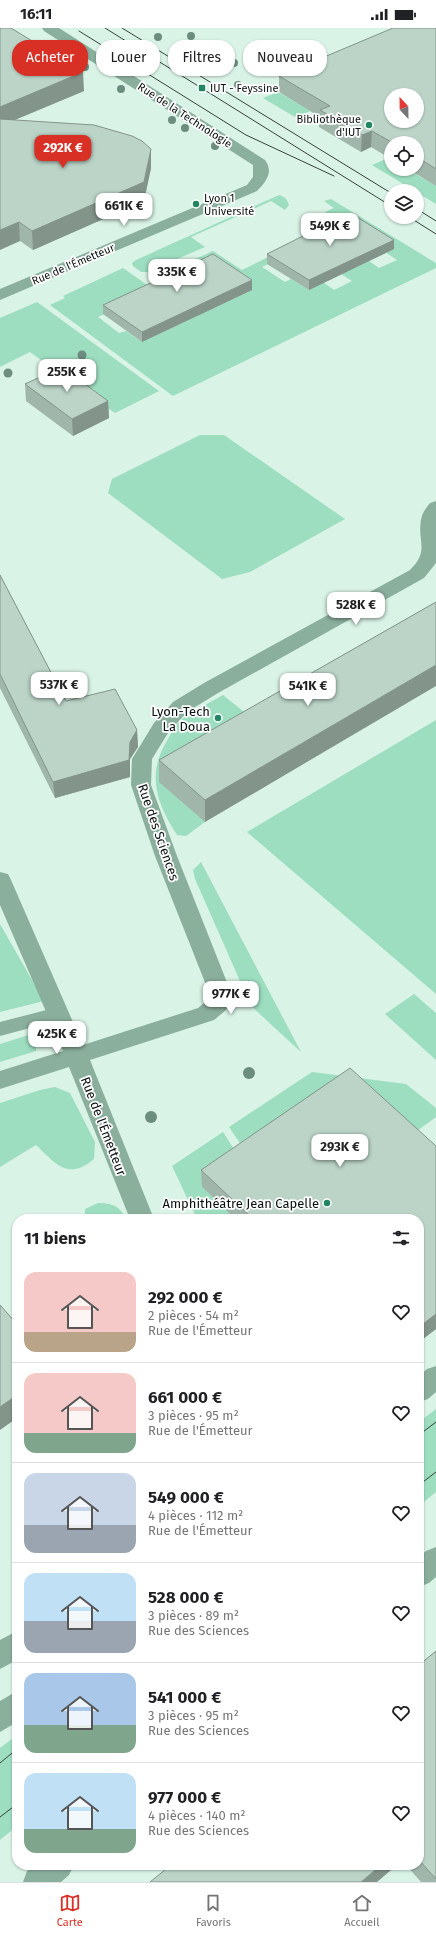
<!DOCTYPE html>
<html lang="fr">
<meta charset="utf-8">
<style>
:root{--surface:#fff;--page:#f2f2f2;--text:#202124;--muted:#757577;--line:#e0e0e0;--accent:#d93025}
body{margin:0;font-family:"Fira Sans",sans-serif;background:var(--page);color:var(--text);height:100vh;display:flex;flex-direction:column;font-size:15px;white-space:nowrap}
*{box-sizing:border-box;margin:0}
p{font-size:13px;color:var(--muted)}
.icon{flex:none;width:22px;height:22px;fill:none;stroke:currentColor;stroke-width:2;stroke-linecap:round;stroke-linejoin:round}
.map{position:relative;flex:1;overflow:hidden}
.sheet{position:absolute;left:12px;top:1186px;width:412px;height:656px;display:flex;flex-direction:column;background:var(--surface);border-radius:16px;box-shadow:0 1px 3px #0004}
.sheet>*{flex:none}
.top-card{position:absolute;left:12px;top:12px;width:412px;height:36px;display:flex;gap:8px}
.needle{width:26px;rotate:338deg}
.fabs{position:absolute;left:384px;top:60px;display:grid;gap:8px}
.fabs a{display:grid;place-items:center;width:40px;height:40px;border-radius:50%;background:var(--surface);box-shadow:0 1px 3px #0004;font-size:20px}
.price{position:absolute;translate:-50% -34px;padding:0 9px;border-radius:8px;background:#fff;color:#222;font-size:13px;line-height:26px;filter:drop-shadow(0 1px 2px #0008)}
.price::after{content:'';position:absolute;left:50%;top:24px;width:12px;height:9px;margin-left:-6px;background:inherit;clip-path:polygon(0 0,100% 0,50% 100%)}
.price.current{background:var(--accent);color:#fff}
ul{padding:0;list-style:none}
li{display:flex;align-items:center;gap:12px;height:100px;padding:0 12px}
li+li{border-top:1px solid var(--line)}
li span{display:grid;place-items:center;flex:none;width:112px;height:80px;border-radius:12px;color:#555}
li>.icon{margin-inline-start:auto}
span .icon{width:48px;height:48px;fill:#fffc;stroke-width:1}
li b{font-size:17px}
h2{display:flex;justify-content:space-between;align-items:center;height:48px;padding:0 12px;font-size:17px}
.tag{padding:0 14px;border-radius:16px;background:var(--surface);box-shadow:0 1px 3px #0004;font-size:14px;line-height:36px}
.tag.current{background:var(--accent);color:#fff}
.status{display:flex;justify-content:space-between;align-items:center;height:28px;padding:0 20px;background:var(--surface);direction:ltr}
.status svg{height:11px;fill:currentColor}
.tabs{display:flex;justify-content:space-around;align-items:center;height:56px;border-top:1px solid var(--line);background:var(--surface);font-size:11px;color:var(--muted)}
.tabs a{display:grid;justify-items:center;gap:2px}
.tabs .current{color:var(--accent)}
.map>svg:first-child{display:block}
.green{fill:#9edec0}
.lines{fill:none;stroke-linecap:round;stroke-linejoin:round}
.service{fill:#8baf9d;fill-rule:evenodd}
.minor{fill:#8baf9d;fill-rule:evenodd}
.tertiary{fill:#8baf9d;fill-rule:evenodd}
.tram{stroke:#36433d;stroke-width:1}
.tree{fill:#6c8d7f}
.wall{fill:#a1b6ab}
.shaded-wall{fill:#83948b}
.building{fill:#bbd4c7;stroke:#83948b;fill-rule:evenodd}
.poi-dot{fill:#208662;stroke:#fff;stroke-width:1.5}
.labels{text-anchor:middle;stroke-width:3.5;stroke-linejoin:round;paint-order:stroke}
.far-poi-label{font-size:11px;fill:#08110d;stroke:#fff;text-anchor:start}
.far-street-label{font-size:11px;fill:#08110d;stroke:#fff}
.poi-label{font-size:13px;fill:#08110d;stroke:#fff;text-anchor:end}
.street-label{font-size:13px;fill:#08110d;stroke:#fff}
</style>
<div class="status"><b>16:11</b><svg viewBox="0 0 49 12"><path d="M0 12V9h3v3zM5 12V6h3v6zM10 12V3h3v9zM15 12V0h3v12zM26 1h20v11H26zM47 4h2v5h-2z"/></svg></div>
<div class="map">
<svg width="436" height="1854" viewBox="0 0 436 1854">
<rect width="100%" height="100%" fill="#d9f3e6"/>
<!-- green -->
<g class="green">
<path d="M278 64 311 83 295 89 263 70Z"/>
<path d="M388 130 391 131V141H407L436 158V176L372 137Z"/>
<path d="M279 167C285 169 287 171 289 177L285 182 271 173 191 209 205 219 147 244H141L133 238 132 235 136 232Z"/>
<path d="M331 171 436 235V240L173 368 50 277 65 270 63 268 123 240 166 270 146 267 98 289 119 305 126 303 142 314 191 291 195 270 211 281 245 265 156 254 155 250 159 247 213 223 242 242 308 209 313 213 262 239 285 254 291 251 309 262 323 254 334 262 352 253 341 246 369 233 379 240 397 232 325 184 334 180 324 173Z"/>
<path d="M37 274 159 363 115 385 30 324 0 339V290Z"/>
<path d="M200 407H224L345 491 250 544 222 551 108 465 112 451Z"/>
<path d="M223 667 259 696 205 794 186 808 177 807C156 774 146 746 168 711 171 706 174 699 178 695 190 683 208 676 223 667Z"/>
<path d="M436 692V966L247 804Z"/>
<path d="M201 834 301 1024 251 978 195 851 193 842Z"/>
<path d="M0 896 44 973 0 984Z"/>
<path d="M414 966 436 985V1032L385 986Z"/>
<path d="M38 1004 36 1023 0 1034V1016Z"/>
<path d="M312 1044 406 1056 436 1080V1089L406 1111 248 1127 229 1099Z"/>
<path d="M55 1059 70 1065 95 1114 94 1131C68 1153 56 1136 36 1117L0 1139V1075L40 1062Z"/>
<path d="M223 1104 241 1132 202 1159 235 1191H197L172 1138Z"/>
<path d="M98 1175C112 1175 120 1178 126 1191H87L85 1186V1181Z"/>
<path d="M436 1381V1464L419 1478V1394Z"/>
<path d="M17 1707V1798L0 1812V1720Z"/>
</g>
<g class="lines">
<!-- service -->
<path class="service" d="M58 979 64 981 67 986 64 991 0 1008V994Z"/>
<!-- minor -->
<g class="minor">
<path d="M42 0H59L265 132C274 144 266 154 257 163L0 272V261L247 157 253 149V137L44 3Z"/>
<path d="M436 473V535L424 550 218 665 187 684 168 705 152 731 151 757 177 828 230 962C232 980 227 981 214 992L90 1032 154 1191H130L69 1039 0 1061V1043L63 1023 0 877V844L8 846 11 852 83 1017 198 980 209 971 208 962 155 828 131 757 132 731 154 695 173 674 204 655 410 542C430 522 417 514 421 492 422 485 426 480 430 475Z"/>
<path d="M436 1338V1364L428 1371 419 1374V1348L427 1341Z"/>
<path d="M17 1603V1632L0 1641V1612Z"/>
<path d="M17 1663V1694L0 1704V1673Z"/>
</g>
<!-- tertiary -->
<g class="tertiary">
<path d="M436 1519V1549L429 1555 419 1559V1529L426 1523Z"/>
<path d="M35 1837H74L69 1847 61 1854H23L27 1843Z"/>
</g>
<!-- tram -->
<g class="tram">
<path d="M105 0 391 178"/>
<path d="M122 0 391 165"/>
<path d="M79 3 246 107 334 148"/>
<path d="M417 181 436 193"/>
<path d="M409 189 436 206"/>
<path d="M419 1407 436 1394"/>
<path d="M419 1457 436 1444"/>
<path d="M0 1735 17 1721"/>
<path d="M0 1789 17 1776"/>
</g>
</g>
<!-- trees -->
<g class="tree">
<circle cx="191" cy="8" r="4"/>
<circle cx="158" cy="9" r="4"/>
<circle cx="279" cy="17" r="4"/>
<circle cx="50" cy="18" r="4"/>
<circle cx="180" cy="22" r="4"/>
<circle cx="260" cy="25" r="4"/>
<circle cx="199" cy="33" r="4"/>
<circle cx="234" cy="35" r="4"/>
<circle cx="85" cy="39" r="4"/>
<circle cx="214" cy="43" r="4"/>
<circle cx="238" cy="57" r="4"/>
<circle cx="121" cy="61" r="4"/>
<circle cx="172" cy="92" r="4"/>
<circle cx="185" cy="100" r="4"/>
<circle cx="215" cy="118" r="4"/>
<circle cx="82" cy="327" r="4.5"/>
<circle cx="8" cy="345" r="4.5"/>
<circle cx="249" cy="1045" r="6"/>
<circle cx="151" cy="1089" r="6"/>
</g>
<!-- wall -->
<g class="wall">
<path d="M0 0 84 63 15 92 151 121V140L144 173 33 222 20 213Z"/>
<path d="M436 0V158L408 141H417V115H391V131L371 119 361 124 319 99 320 89 279 64V48Z"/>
<path d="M394 212V221L309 262 267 236V226Z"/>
<path d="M252 262 142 314 103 286V277Z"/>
<path d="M25 356 108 373 109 390 73 408 26 373Z"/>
<path d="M0 547 66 673 137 702 138 719 130 731V749L55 770 0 660Z"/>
<path d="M436 574 205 794 159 754V732Z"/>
<path d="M436 1118V1301L419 1314V1191H235L202 1159 201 1142Z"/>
<path d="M436 1623V1854H421L406 1837H419V1637Z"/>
</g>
<!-- shaded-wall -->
<g class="shaded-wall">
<path d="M83 44 84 63 0 98V79Z"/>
<path d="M372 103 371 119 361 124 362 107Z"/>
<path d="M151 121V140L144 173 33 222 32 203Z"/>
<path d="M19 194 20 213 0 222V202Z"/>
<path d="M394 212V221L309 262V252Z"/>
<path d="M252 252V262L142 314V304Z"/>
<path d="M108 373 109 390 73 408 72 391Z"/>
<path d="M436 637V658L205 794V772Z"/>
<path d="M137 702 138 719 130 731V749L55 770 53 754 130 714Z"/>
<path d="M436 1286V1301L419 1314V1299Z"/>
<path d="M17 1367V1390L0 1402V1379Z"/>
<path d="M381 1837H397L377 1854H361Z"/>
</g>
<!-- building -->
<g class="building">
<path d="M0 0H11L83 44 0 79Z"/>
<path d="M393 0H436V141L417 129V115H393L372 103 362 107 320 82 330 78 279 48ZM391 67H417V93H391Z"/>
<path d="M0 91 94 97 132 108 142 113 151 121 144 154 32 203 19 194 0 202Z"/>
<path d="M352 186 394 212 309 252 267 226 301 209Z"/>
<path d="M213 226 252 252 142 304 103 277Z"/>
<path d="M62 339 108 373 72 391 25 356Z"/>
<path d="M0 547 66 673 115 661 137 702 130 714 129 732 53 754 0 646Z"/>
<path d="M436 574V637L205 772 159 732Z"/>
<path d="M350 1040 436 1118V1286L419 1299V1191H253L201 1142Z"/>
<path d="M0 1277 17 1296V1367L0 1379Z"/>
<path d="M436 1623V1851L419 1832V1637Z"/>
<path d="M171 1837H381L361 1854H150Z"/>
</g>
<!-- markers -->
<g class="poi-dot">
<rect x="198" y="56" width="8" height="8" rx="2"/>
<circle cx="369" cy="97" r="4"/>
<circle cx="196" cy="176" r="4"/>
<circle cx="218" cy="690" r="4"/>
<circle cx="327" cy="1175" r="4"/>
</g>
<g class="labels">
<!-- far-poi labels -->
<g class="far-poi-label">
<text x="210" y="64">IUT - Feyssine</text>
<text x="361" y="95" text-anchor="end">Bibliothèque<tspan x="361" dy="13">d'IUT</tspan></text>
<text x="204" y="174">Lyon 1<tspan x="204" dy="13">Université</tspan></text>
</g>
<!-- far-street labels -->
<g class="far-street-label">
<text transform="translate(185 87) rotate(33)" y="4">Rue de la Technologie</text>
<text transform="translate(73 236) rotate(-23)" y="4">Rue de l'Émetteur</text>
</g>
<!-- poi labels -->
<g class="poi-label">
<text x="210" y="688">Lyon-Tech<tspan x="210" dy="15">La Doua</tspan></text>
<text x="319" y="1180">Amphithéâtre Jean Capelle</text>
</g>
<!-- street labels -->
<g class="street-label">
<text transform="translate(159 804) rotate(71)" y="5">Rue des Sciences</text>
<text transform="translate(104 1098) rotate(69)" y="5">Rue de l'Émetteur</text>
</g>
</g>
</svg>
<div class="fabs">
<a><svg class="needle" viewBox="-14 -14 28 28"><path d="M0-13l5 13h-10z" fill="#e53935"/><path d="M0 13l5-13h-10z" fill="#757577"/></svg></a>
<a><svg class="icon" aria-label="locate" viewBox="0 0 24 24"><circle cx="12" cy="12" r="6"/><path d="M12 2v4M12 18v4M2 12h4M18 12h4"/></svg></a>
<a><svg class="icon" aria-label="layers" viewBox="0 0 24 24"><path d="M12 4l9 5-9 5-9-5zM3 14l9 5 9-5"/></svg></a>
</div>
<b class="price current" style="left:63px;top:141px">292K €</b>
<b class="price" style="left:124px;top:199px">661K €</b>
<b class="price" style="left:330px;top:219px">549K €</b>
<b class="price" style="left:177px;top:265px">335K €</b>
<b class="price" style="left:67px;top:365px">255K €</b>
<b class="price" style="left:356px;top:598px">528K €</b>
<b class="price" style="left:59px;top:678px">537K €</b>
<b class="price" style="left:308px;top:679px">541K €</b>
<b class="price" style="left:231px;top:987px">977K €</b>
<b class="price" style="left:57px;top:1027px">425K €</b>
<b class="price" style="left:340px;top:1140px">293K €</b>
<div class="top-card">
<a class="tag current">Acheter</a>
<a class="tag">Louer</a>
<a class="tag">Filtres</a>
<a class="tag">Nouveau</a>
</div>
<section class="sheet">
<h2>11 biens<svg class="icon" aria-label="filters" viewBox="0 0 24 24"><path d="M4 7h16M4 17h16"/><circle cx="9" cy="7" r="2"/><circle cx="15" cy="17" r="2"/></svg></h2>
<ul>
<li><span style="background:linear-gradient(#f6c9c9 75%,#b9a48a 0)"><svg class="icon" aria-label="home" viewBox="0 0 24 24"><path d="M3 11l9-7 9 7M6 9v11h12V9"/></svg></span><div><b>292 000 €</b><p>2 pièces · 54 m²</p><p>Rue de l'Émetteur</p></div><svg class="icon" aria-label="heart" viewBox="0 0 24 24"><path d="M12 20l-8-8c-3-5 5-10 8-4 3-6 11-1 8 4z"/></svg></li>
<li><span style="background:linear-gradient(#f6c9c9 75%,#7fa58c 0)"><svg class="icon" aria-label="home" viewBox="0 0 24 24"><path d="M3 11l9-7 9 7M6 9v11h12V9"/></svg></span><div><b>661 000 €</b><p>3 pièces · 95 m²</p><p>Rue de l'Émetteur</p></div><svg class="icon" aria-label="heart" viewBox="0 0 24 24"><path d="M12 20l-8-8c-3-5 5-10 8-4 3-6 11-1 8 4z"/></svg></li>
<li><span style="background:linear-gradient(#c9d6e8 65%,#9aa5b1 0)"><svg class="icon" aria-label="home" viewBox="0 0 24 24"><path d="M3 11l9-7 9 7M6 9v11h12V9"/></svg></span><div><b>549 000 €</b><p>4 pièces · 112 m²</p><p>Rue de l'Émetteur</p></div><svg class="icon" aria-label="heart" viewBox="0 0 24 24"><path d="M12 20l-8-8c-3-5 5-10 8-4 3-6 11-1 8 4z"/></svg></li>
<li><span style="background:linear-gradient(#bfe0f5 60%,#9aa5b1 0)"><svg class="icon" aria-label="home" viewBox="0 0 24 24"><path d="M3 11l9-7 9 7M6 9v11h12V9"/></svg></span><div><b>528 000 €</b><p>3 pièces · 89 m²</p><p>Rue des Sciences</p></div><svg class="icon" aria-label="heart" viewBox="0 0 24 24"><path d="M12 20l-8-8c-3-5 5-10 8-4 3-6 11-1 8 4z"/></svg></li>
<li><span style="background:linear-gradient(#a9c7e8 65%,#7fa58c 0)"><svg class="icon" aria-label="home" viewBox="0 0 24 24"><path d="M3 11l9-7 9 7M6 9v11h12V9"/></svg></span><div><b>541 000 €</b><p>3 pièces · 95 m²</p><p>Rue des Sciences</p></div><svg class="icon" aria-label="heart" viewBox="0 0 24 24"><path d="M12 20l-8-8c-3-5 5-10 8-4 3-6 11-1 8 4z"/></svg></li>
<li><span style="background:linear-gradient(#bfe0f5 70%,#7fa58c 0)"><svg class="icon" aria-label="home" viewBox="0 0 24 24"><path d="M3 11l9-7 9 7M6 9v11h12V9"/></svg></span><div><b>977 000 €</b><p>4 pièces · 140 m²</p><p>Rue des Sciences</p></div><svg class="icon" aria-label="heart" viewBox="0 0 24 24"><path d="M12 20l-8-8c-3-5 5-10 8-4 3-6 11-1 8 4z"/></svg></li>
</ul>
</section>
</div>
<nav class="tabs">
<a class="current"><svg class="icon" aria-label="map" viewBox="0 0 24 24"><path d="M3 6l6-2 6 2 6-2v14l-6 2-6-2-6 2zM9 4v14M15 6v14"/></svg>Carte</a>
<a><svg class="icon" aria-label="saved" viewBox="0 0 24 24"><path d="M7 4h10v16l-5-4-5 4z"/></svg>Favoris</a>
<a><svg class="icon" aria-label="home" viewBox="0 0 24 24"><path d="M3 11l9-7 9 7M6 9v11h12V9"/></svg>Accueil</a>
</nav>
